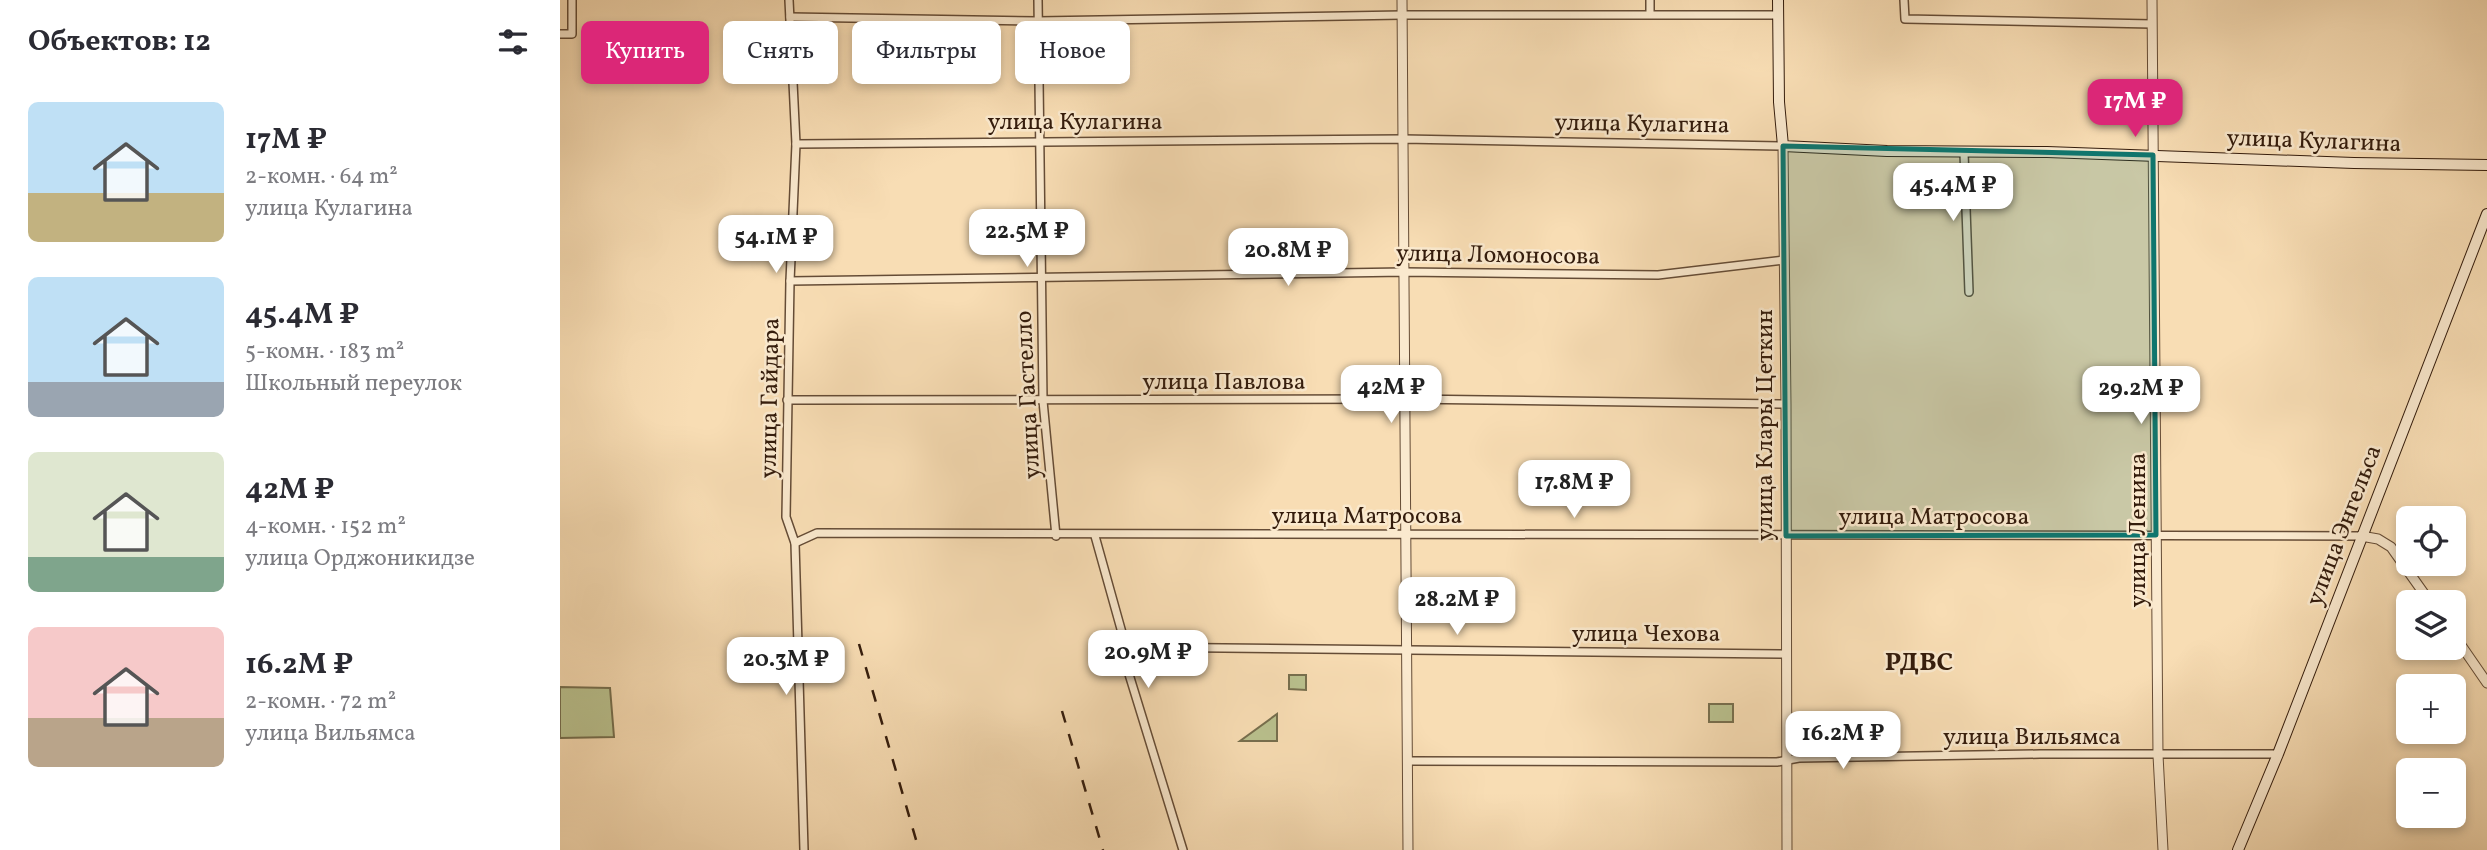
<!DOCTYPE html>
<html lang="ru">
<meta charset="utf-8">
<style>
:root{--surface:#fff;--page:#f7f7f7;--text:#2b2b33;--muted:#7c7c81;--accent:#db2777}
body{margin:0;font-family:Vollkorn,serif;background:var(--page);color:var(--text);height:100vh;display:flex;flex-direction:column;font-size:26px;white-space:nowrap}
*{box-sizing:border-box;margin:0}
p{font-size:23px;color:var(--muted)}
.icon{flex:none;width:38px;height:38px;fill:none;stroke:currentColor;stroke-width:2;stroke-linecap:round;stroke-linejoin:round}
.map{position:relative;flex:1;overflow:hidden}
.drawer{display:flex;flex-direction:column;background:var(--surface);width:560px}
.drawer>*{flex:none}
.banner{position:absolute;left:21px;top:21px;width:665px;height:63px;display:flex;gap:14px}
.tools{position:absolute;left:1836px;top:506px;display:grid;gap:14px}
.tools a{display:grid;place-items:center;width:70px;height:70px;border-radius:10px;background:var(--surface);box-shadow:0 4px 10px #0003;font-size:35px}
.price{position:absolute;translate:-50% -60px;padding:0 16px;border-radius:14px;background:#fff;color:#222;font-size:23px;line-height:46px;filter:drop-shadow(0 2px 4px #0008)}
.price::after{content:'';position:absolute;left:50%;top:42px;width:21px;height:16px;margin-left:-10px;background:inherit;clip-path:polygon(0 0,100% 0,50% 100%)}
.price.selected{background:var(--accent);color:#fff}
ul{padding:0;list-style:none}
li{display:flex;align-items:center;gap:21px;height:175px;padding:0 28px}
li span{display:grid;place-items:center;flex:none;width:196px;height:140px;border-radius:10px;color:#555}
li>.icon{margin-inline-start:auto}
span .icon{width:84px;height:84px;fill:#fffc;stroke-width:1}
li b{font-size:30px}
h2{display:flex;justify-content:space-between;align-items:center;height:84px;padding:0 28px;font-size:30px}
.tag{padding:0 24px;border-radius:10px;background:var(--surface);box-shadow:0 4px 10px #0003;font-size:24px;line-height:63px}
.tag.selected{background:var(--accent);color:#fff}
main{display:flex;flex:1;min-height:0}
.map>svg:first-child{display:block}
.green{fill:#bac28f;stroke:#776f4e;stroke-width:2}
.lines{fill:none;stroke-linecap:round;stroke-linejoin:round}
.minor-casing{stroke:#654c36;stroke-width:10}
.tertiary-casing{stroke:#654c36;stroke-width:11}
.secondary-casing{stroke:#341c0c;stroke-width:12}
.minor{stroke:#fae9ce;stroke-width:7}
.tertiary{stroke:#fae9ce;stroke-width:9}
.secondary{stroke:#fae9ce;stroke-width:10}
.rail{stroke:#341c0c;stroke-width:2.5;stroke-dasharray:12 12;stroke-linecap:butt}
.marked{fill:#0f766e;fill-opacity:0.2;stroke:#0f766e;stroke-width:5;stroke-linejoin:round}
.labels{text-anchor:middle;stroke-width:5;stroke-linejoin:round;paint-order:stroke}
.street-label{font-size:24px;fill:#341c0c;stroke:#fae9ce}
.neighbourhood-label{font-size:26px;font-weight:bold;fill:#341c0c;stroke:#fae9ce}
</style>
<main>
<section class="drawer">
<h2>Объектов: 12<svg class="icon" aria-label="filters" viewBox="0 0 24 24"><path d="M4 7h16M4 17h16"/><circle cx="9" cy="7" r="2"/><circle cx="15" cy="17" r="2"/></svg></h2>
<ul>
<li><span style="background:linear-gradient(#bfe0f5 65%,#c2b280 0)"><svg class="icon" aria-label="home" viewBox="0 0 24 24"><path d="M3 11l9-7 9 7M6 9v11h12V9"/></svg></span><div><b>17M ₽</b><p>2-комн. · 64 m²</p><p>улица Кулагина</p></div></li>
<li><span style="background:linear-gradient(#bfe0f5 75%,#9aa5b1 0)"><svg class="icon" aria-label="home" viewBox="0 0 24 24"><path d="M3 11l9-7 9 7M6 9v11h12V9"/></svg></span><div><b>45.4M ₽</b><p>5-комн. · 183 m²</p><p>Школьный переулок</p></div></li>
<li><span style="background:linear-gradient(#dfe7d0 75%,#7fa58c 0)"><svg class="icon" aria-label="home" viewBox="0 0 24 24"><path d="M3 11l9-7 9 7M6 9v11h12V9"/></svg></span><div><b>42M ₽</b><p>4-комн. · 152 m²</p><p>улица Орджоникидзе</p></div></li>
<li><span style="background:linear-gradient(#f6c9c9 65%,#b9a48a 0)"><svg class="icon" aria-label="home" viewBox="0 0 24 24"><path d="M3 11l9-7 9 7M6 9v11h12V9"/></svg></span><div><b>16.2M ₽</b><p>2-комн. · 72 m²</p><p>улица Вильямса</p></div></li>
</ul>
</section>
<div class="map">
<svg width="1927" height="850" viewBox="0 0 1927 850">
<rect width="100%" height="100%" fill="#f8ddb4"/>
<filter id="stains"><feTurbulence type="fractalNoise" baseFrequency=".00286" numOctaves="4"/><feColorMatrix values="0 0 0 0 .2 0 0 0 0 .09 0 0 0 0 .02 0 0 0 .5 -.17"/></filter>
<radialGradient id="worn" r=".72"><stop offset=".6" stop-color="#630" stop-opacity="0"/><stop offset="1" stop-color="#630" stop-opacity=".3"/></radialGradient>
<!-- green -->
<g class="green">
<path d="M729 675H746V690L729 689Z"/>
<path d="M0 687 50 688 54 737 0 738Z"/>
<rect x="1149" y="704" width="24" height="18"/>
<path d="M717 714V741H680Z"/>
</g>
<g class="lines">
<defs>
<g id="minor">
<path d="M229 0 236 144 230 281 226 517 235 543 244 850"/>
<path d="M478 0 483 401 496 536"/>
<path d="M1090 0V13"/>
<path d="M1344 0 1345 19 1592 24"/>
<path d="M230 17 478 21 842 15H1218"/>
<path d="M0 34H12V0"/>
<path d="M236 144 843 139 1223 146"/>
<path d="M1404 153 1409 292"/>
<path d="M230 281 845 272 1098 275 1224 260"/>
<path d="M227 400 846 399 1226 404"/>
<path d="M535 536 566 647 568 671 623 850"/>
<path d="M235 543 257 533 1801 536"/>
<path d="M566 647 1227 654"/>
<path d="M848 761 1217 762 1239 758 1480 754H1718"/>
</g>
<g id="tertiary">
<path d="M842 0 848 850"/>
<path d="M1592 0 1598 755 1603 850"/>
<path d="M1223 146 1226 404 1227 850"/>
<path d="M1801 536 1818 539 1831 547 1870 602"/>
<path d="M1894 635 1927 683"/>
</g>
<g id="secondary">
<path d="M1218 0 1219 102 1223 146 1327 151 1487 152 1794 163 1927 165"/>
<path d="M1678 850 1718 754 1927 214"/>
</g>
</defs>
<!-- minor casing -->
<use href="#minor" class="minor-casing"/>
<!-- tertiary casing -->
<use href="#tertiary" class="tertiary-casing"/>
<!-- secondary casing -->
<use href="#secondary" class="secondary-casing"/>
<!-- minor -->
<use href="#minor" class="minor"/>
<!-- tertiary -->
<use href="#tertiary" class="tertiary"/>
<!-- secondary -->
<use href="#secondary" class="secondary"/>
<!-- rail -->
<g class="rail">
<path d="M299 644 359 850"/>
<path d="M502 711 543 850"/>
</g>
</g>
<!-- marked area -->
<path class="marked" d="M1223 146 1593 155 1596 535 1226 536Z"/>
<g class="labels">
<!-- street labels -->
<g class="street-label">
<text x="515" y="129">улица Кулагина</text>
<text transform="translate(1082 123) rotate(1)" y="8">улица Кулагина</text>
<text transform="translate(1754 140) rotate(2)" y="8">улица Кулагина</text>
<text transform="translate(938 254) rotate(1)" y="8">улица Ломоносова</text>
<text x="664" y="389">улица Павлова</text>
<text transform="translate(467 395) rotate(-93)" y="8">улица Гастелло</text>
<text transform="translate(209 398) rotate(-89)" y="8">улица Гайдара</text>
<text transform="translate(1204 425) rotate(-90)" y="8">улица Клары Цеткин</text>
<text x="807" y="523">улица Матросова</text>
<text x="1374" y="524">улица Матросова</text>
<text transform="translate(1783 525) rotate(-69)" y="8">улица Энгельса</text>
<text transform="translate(1577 530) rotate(-90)" y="8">улица Ленина</text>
<text x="1086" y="641">улица Чехова</text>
<text x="1472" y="744">улица Вильямса</text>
</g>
<!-- neighbourhood labels -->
<g class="neighbourhood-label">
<text x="1359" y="670">РДВС</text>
</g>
</g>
<rect width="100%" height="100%" filter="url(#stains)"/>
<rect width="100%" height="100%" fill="url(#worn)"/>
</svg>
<div class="tools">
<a><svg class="icon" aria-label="locate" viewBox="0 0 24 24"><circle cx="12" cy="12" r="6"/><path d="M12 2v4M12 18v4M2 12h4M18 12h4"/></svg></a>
<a><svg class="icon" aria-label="layers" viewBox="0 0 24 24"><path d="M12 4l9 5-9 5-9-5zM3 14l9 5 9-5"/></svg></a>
<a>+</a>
<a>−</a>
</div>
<b class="price selected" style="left:1575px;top:139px">17M ₽</b>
<b class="price" style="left:1393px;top:223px">45.4M ₽</b>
<b class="price" style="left:467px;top:269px">22.5M ₽</b>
<b class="price" style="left:216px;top:275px">54.1M ₽</b>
<b class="price" style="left:728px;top:288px">20.8M ₽</b>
<b class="price" style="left:831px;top:425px">42M ₽</b>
<b class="price" style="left:1581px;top:426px">29.2M ₽</b>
<b class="price" style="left:1014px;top:520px">17.8M ₽</b>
<b class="price" style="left:897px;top:637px">28.2M ₽</b>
<b class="price" style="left:588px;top:690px">20.9M ₽</b>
<b class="price" style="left:226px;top:697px">20.3M ₽</b>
<b class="price" style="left:1283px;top:771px">16.2M ₽</b>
<div class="banner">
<a class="tag selected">Купить</a>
<a class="tag">Снять</a>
<a class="tag">Фильтры</a>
<a class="tag">Новое</a>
</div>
</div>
</main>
